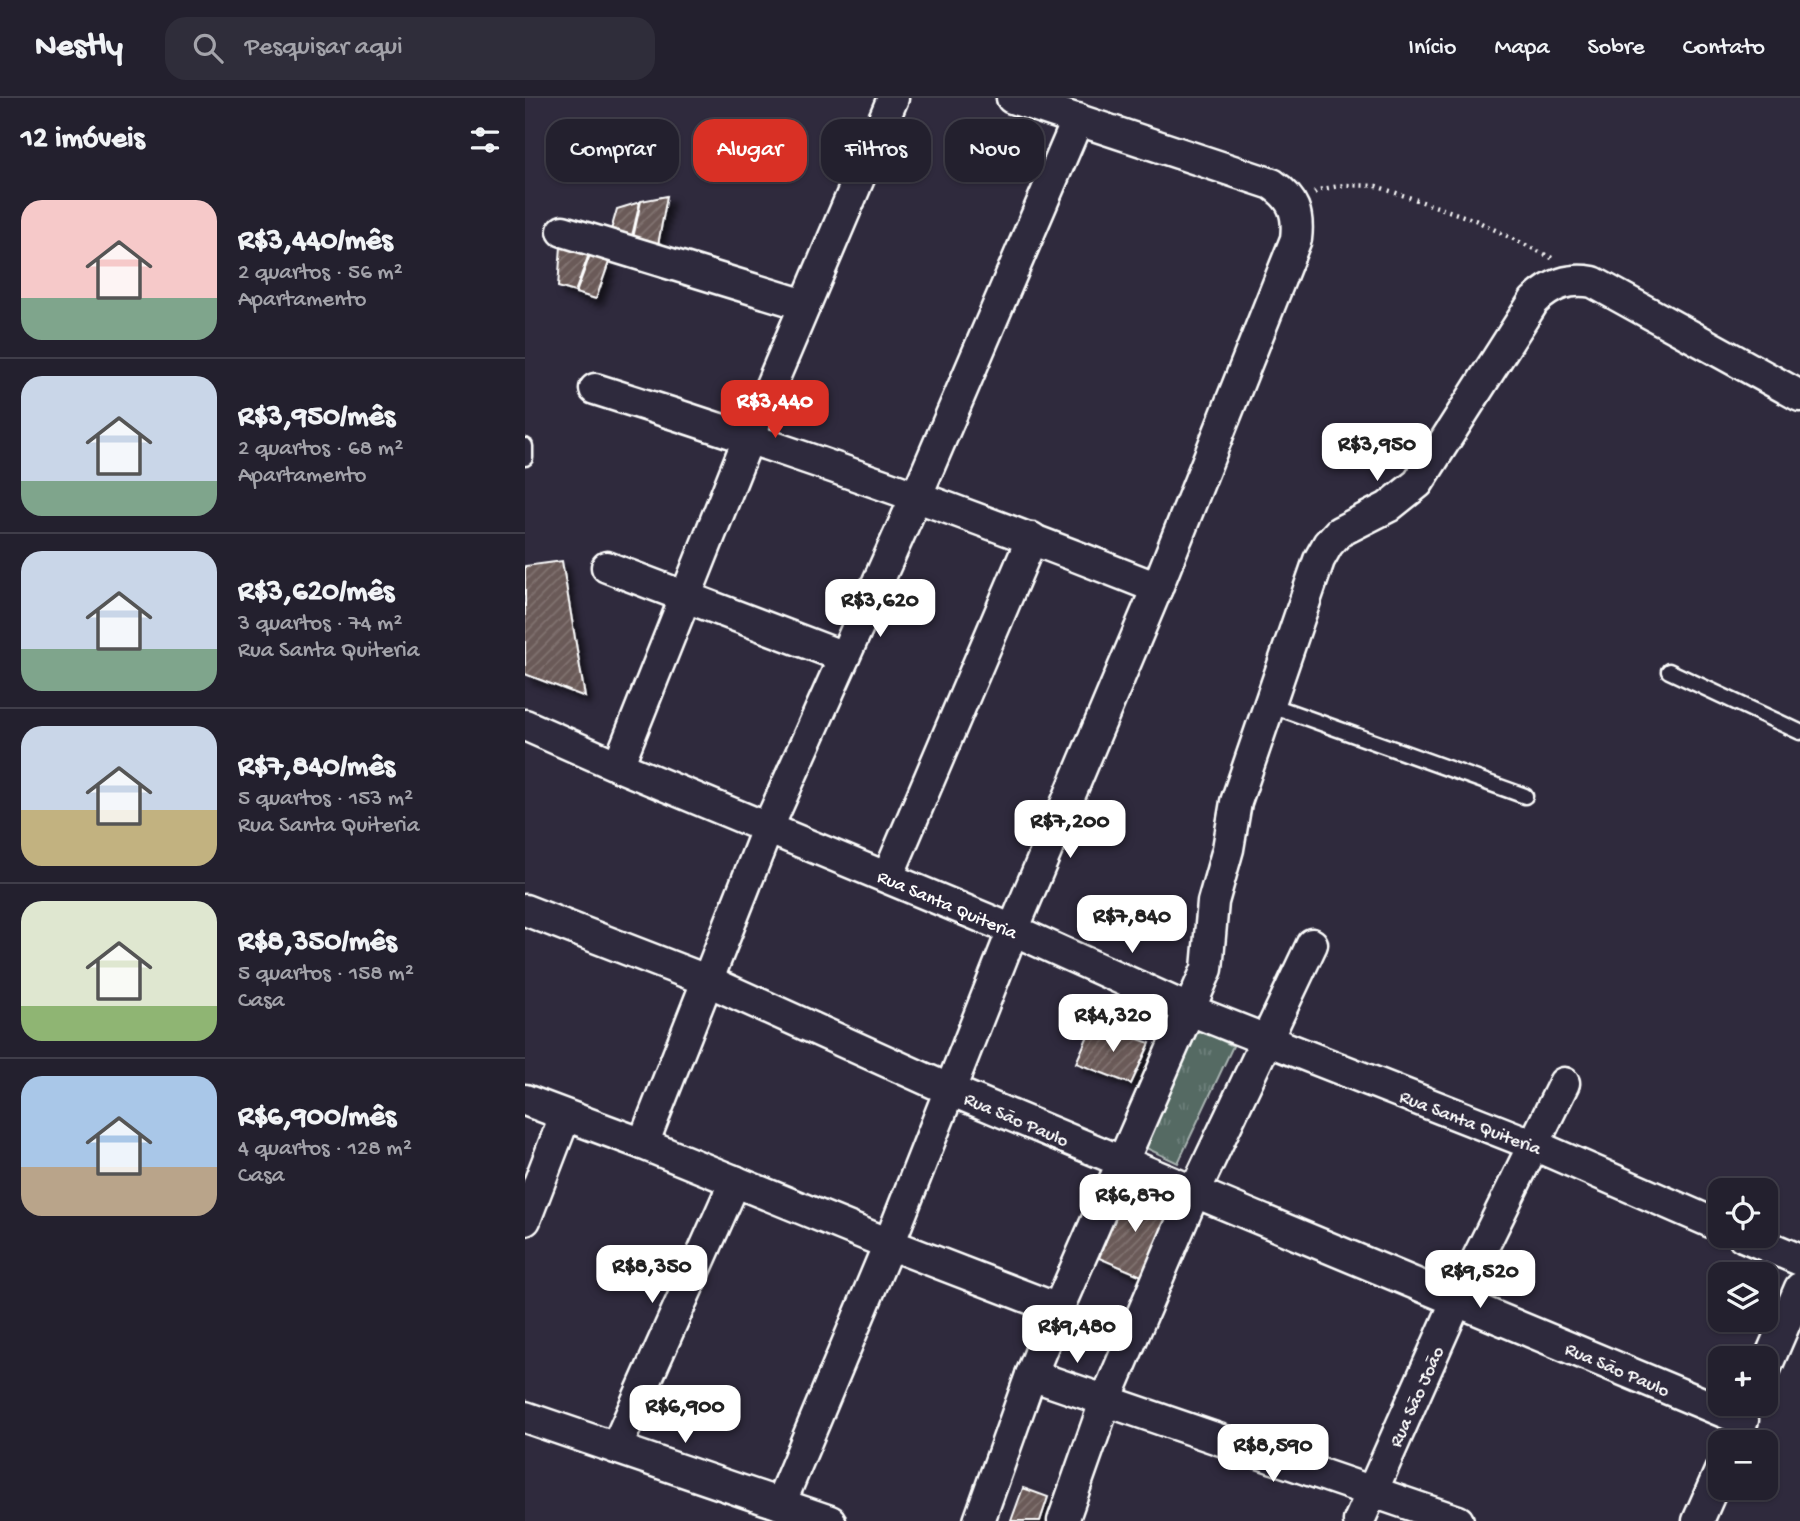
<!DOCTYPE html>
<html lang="pt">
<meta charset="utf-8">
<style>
:root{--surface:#23202e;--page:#2f2d3a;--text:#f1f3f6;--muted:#a3a3aa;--line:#403e4a;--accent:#d93025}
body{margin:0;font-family:"Gochi Hand",sans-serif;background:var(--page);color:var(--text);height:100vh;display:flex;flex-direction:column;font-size:26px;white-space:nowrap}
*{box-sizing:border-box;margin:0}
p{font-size:23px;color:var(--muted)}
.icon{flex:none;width:38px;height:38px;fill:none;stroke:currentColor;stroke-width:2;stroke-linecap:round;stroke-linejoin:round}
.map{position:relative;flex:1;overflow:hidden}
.panel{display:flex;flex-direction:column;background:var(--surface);width:525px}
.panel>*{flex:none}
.banner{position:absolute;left:21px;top:21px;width:665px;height:63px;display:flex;gap:14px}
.buttons{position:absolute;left:1183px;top:1080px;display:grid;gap:14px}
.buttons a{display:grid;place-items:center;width:70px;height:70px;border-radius:14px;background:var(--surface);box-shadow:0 2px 5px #0004,0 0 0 2px var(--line);font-size:35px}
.price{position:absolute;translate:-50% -60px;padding:0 16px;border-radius:14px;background:#fff;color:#222;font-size:23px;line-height:46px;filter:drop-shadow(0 2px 4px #0008)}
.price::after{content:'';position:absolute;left:50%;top:42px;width:21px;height:16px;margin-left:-10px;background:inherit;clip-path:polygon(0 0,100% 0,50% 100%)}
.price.current{background:var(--accent);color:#fff}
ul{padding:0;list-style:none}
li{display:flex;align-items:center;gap:21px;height:175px;padding:0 21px}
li+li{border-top:2px solid var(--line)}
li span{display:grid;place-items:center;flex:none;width:196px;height:140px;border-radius:21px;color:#555}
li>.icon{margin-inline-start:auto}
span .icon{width:84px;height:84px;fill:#fffc;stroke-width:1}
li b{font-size:30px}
h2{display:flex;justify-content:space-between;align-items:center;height:84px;padding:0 21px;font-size:30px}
.pill{padding:0 24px;border-radius:21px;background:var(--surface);box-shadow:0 2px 5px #0004,0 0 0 2px var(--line);font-size:24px;line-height:63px}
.pill.current{background:var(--accent);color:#fff}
header{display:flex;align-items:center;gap:42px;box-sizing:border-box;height:98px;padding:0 35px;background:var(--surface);border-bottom:2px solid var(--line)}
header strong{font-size:33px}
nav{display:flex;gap:38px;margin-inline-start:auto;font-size:24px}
.search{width:490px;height:63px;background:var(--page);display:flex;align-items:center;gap:18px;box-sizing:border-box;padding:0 24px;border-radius:21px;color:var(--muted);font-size:26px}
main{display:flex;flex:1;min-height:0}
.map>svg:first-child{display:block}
.park{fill:url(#park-tufts);stroke:#aab4b2;stroke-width:2}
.building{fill:url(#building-hatch);stroke:#fff;stroke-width:2;filter:url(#shadow)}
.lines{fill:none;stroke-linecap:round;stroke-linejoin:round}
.lane-casing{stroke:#fff;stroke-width:19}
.street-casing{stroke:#fff;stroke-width:35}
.path{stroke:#fff;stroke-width:4.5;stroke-dasharray:2 5;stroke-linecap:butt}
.lane{stroke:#2f2a3d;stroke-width:14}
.street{stroke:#2f2a3d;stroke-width:30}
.labels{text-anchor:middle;stroke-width:7;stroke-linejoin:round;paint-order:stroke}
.street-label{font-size:19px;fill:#fff;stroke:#2f2a3d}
</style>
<header>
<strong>Nestly</strong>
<div class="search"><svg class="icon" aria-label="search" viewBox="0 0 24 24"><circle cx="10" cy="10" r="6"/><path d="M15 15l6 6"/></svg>Pesquisar aqui</div>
<nav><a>Início</a><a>Mapa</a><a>Sobre</a><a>Contato</a></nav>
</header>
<main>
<section class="panel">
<h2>12 imóveis<svg class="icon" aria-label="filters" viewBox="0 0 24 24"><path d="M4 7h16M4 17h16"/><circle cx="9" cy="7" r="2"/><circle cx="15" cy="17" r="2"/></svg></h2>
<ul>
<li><span style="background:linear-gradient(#f6c9c9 70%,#7fa58c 0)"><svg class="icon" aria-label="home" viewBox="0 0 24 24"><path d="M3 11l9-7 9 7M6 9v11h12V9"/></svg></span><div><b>R$3,440/mês</b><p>2 quartos · 56 m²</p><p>Apartamento</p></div></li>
<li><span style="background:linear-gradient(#c9d6e8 75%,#7fa58c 0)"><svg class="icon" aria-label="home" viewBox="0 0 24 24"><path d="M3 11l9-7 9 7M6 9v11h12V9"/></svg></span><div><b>R$3,950/mês</b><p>2 quartos · 68 m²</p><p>Apartamento</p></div></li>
<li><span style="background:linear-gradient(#c9d6e8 70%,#7fa58c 0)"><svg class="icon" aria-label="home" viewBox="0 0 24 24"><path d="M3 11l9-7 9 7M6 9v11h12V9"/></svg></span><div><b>R$3,620/mês</b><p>3 quartos · 74 m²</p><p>Rua Santa Quiteria</p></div></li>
<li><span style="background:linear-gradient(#c9d6e8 60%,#c2b280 0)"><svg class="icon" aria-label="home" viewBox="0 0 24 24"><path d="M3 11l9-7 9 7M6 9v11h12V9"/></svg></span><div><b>R$7,840/mês</b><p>5 quartos · 153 m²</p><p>Rua Santa Quiteria</p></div></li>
<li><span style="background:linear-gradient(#dfe7d0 75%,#8fb573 0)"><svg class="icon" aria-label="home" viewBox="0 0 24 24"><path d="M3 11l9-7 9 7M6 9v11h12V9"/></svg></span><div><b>R$8,350/mês</b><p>5 quartos · 158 m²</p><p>Casa</p></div></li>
<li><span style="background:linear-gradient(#a9c7e8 65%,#b9a48a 0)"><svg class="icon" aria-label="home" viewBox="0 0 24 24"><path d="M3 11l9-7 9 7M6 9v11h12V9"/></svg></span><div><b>R$6,900/mês</b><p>4 quartos · 128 m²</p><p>Casa</p></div></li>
</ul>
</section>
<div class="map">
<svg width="1275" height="1423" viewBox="0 0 1275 1423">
<defs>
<pattern id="park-tufts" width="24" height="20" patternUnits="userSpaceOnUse" patternTransform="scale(1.75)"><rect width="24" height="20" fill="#556a64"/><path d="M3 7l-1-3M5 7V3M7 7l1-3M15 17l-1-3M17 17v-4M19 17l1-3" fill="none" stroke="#6e807b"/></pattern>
<pattern id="building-hatch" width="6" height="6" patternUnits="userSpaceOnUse" patternTransform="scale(1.75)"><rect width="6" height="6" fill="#6b5a58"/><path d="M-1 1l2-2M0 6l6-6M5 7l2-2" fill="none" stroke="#817371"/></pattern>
<filter id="shadow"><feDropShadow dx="6" dy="6" stdDeviation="3.5" flood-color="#0009"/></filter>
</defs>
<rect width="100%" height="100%" fill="#2f2a3d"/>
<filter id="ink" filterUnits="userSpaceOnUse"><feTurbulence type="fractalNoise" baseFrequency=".0143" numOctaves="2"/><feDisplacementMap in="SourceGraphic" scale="14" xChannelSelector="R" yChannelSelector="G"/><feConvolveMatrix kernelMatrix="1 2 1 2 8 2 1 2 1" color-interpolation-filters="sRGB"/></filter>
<g filter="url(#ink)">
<!-- park -->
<path class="park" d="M674 931 708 948 653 1065 619 1049Z"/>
<!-- building -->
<g class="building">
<path d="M142 98 133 147 108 140 116 103Z"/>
<path d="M115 104 107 138 86 132 92 111Z"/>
<path d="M36 148 64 156 50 194 33 189Z"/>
<path d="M65 157 84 164 71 201 51 195Z"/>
<path d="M37 463 60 599 0 576V468Z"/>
<path d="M568 926 625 945 606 986 551 965Z"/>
<path d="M600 1094 646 1112 619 1179 574 1160Z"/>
<path d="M498 1390 523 1399 515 1423H486Z"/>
</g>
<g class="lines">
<defs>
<g id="lane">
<path d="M0 348V360"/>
<path d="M1144 573 1275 634"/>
<path d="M743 606 1000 698"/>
</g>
<g id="street">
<path d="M38 133 280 207"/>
<path d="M70 291C260 350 447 416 632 490"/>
<path d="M82 469 319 559"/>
<path d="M0 627 93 668 488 832 665 912 1009 1047 1195 1128"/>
<path d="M93 668 224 339 368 0"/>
<path d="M363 778 507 440"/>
<path d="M0 812 181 882 425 992 1218 1322"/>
<path d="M0 1002 118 1046 364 1146 533 1211"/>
<path d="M118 1046 243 729 391 399 553 21"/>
<path d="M0 1122 40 1018"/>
<path d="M1218 1138 1275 1162"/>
<path d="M1241 1269 1275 1190"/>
<path d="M506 1277 933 1423"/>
<path d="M0 1319 305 1423"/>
<path d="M91 1350 210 1083"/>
<path d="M255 1406 364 1146 488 832 632 490 771 141C774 116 769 101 747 86L487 0"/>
<path d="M454 1423 506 1277 533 1211 682 871 688 804 703 751 711 704 794 462 803 446 814 434 863 409 893 385 1009 203C1027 186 1044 180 1068 184L1275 298"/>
<path d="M538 1423 580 1304 669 1095 787 846"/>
<path d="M834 1423 932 1202 1039 985"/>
<path d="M1173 1423 1195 1373"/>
</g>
</defs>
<!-- lane casing -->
<use href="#lane" class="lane-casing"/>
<!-- street casing -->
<use href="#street" class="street-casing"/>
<!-- path -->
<path class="path" d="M789 95 793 92 819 87 851 88 950 122 1029 161"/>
<!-- lane -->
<use href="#lane" class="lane"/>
<!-- street -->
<use href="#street" class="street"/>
</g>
</g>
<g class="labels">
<!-- street labels -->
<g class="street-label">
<text transform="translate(423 805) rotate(23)" y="7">Rua Santa Quiteria</text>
<text transform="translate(492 1020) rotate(23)" y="7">Rua São Paulo</text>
<text transform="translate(946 1023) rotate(21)" y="7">Rua Santa Quiteria</text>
<text transform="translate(1093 1270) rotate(23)" y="7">Rua São Paulo</text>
<text transform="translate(890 1298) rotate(-66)" y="7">Rua São João</text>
</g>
</g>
</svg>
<div class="buttons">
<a><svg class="icon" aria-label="locate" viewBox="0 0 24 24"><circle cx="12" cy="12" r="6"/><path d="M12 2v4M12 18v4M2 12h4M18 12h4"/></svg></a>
<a><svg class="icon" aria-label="layers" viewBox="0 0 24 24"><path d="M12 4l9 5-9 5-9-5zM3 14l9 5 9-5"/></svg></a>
<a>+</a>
<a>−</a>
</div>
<b class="price current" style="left:250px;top:342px">R$3,440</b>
<b class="price" style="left:852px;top:385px">R$3,950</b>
<b class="price" style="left:355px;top:541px">R$3,620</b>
<b class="price" style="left:545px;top:762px">R$7,200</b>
<b class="price" style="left:607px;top:857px">R$7,840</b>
<b class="price" style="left:588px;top:956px">R$4,320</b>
<b class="price" style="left:610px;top:1136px">R$6,870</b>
<b class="price" style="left:127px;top:1207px">R$8,350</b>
<b class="price" style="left:955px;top:1212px">R$9,520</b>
<b class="price" style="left:552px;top:1267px">R$9,480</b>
<b class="price" style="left:160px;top:1347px">R$6,900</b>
<b class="price" style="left:748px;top:1386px">R$8,590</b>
<div class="banner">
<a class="pill">Comprar</a>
<a class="pill current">Alugar</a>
<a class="pill">Filtros</a>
<a class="pill">Novo</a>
</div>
</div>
</main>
